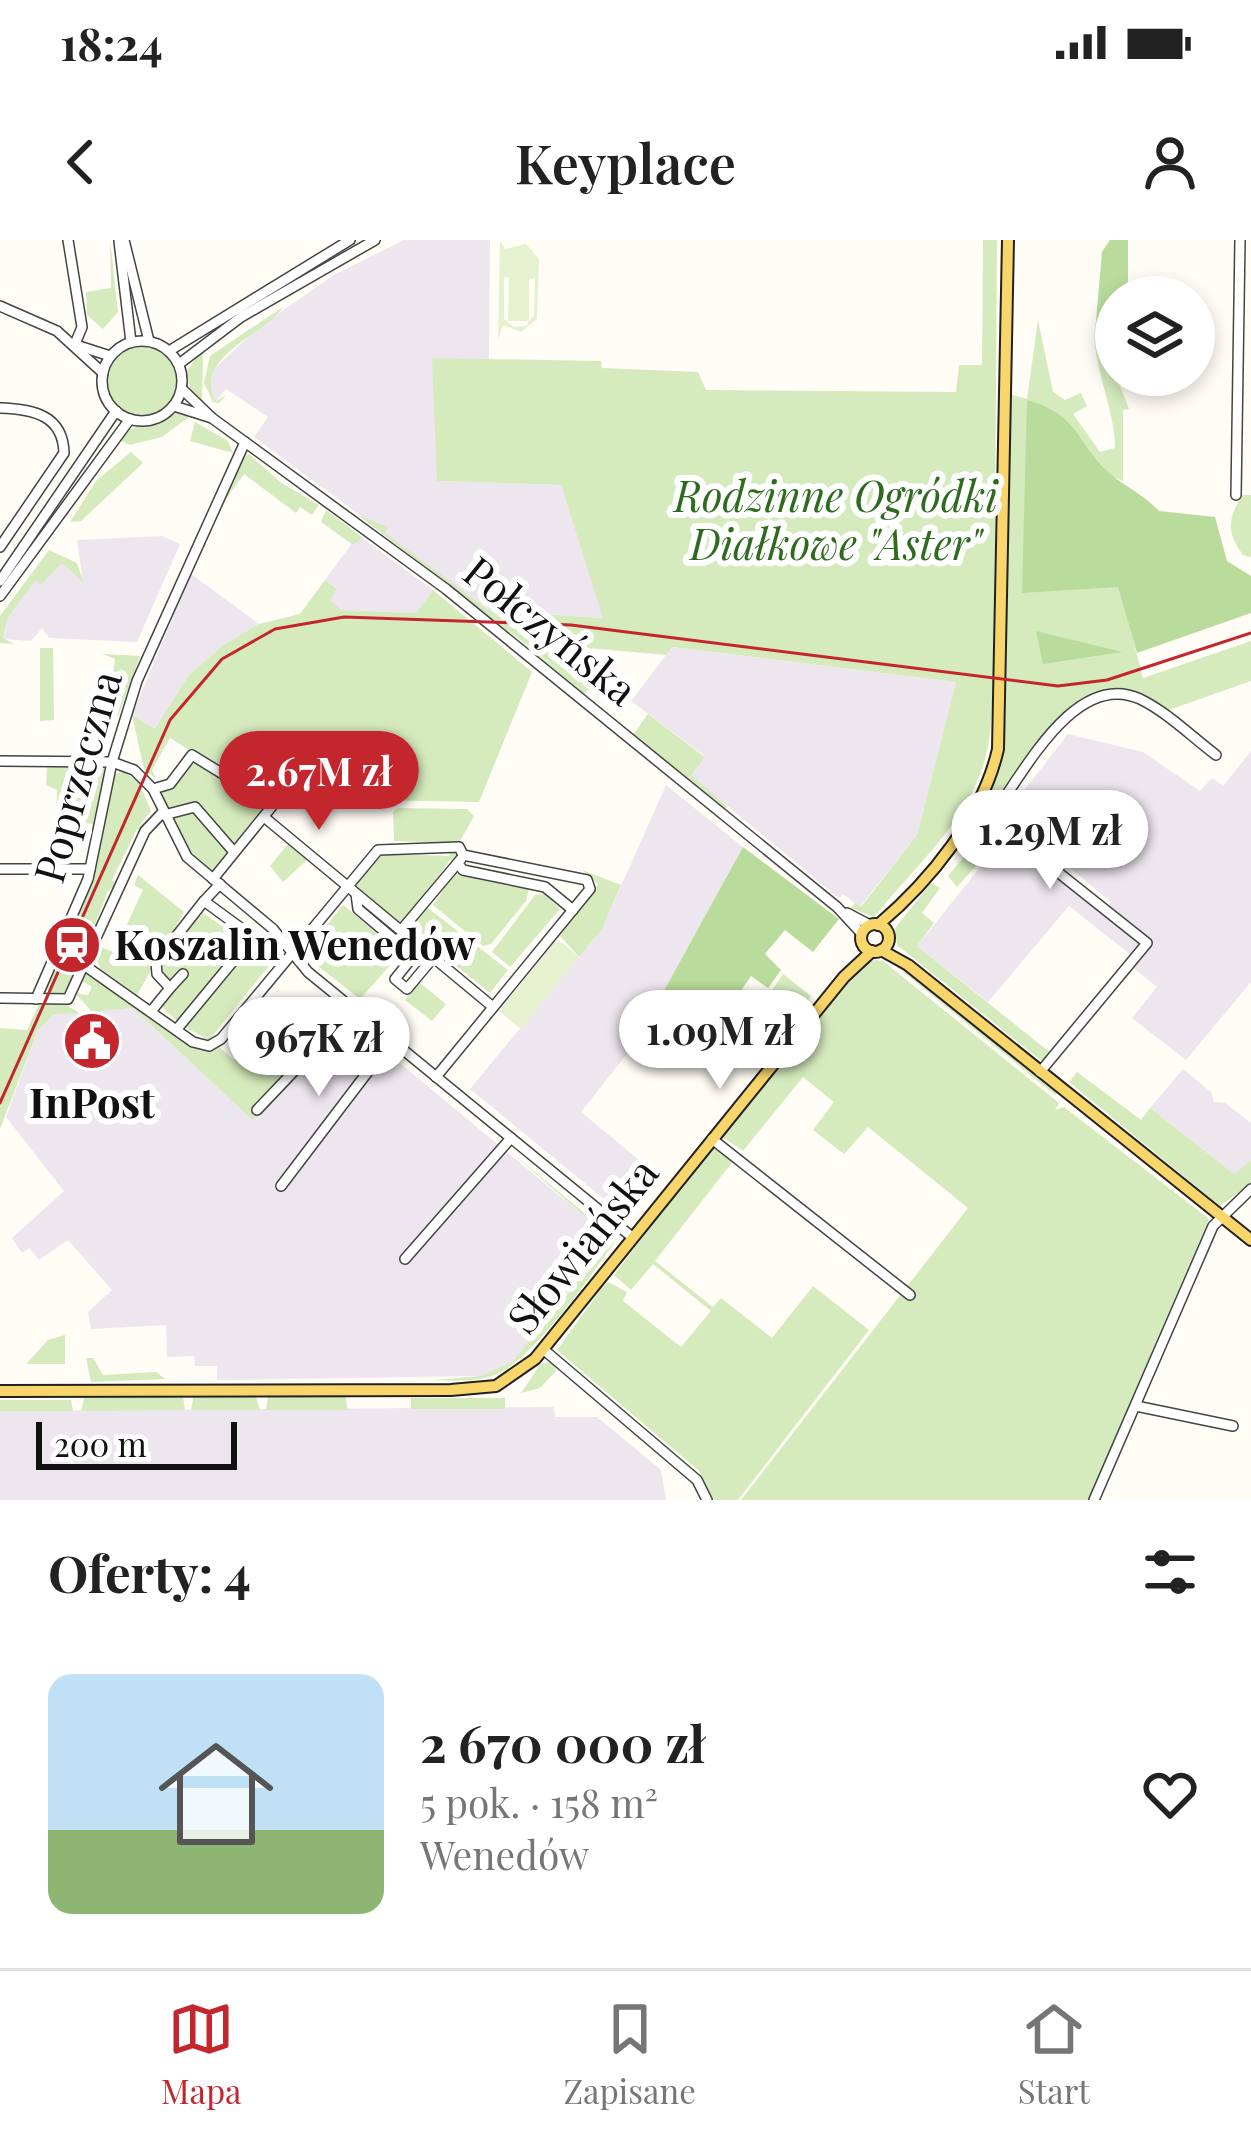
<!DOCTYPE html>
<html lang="pl">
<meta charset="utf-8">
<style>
:root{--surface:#fff;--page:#f6f6f6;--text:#222;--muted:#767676;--line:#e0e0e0;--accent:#c4262e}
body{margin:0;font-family:"Playfair Display",serif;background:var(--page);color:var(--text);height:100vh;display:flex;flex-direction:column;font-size:45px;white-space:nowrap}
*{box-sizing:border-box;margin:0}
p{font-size:39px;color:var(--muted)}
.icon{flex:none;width:66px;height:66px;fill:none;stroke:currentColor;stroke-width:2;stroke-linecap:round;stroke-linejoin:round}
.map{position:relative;height:1260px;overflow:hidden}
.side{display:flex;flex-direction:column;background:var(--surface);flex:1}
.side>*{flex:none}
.tools{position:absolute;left:1095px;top:36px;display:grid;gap:24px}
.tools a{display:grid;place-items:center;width:120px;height:120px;border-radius:50%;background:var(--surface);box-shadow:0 6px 18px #0003;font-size:60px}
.scale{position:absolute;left:36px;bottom:30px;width:201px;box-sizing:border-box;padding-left:12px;border:6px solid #111;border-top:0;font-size:33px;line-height:42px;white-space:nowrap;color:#111;-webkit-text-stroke:9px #fff;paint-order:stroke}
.price{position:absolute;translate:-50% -102px;padding:0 27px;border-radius:42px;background:#fff;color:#222;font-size:39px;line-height:78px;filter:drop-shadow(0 3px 6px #0008)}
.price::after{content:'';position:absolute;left:50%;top:72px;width:36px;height:27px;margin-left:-18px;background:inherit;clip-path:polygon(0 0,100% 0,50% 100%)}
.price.on{background:var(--accent);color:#fff}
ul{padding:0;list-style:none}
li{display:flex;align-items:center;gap:36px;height:300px;padding:0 48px}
li span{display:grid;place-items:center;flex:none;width:336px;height:240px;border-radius:24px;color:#555}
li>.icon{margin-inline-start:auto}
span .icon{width:144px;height:144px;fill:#fffc;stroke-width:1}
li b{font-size:51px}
h2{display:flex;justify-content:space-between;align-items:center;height:144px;padding:0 48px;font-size:51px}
.status{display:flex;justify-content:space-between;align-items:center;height:84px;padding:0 60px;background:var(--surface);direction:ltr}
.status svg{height:33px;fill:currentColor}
header{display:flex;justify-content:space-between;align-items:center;height:156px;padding:0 48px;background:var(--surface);font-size:54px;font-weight:600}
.tabs{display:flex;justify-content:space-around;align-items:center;height:168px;border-top:3px solid var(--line);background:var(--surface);font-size:33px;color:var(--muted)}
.tabs a{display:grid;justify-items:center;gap:6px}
.tabs .on{color:var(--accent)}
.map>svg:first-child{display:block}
.industrial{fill:#eee6ef}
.green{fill:#d5ebbd}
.forest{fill:#b9dc9c}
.pitch{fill:#e6f2cf;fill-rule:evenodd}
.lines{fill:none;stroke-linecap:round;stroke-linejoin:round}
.minor-casing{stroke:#444;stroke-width:12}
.major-casing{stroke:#222;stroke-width:14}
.minor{stroke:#fff;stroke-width:9}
.major{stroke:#f9d66b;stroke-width:10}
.rail{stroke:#c4262e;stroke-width:3}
.labels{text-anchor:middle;stroke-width:12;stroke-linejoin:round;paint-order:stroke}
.park-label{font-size:42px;font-style:italic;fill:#2f6b1f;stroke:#fff}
.street-label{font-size:42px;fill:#111;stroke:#fff}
.poi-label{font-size:42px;font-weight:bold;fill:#111;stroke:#fff;text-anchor:start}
</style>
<div class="status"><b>18:24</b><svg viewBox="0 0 49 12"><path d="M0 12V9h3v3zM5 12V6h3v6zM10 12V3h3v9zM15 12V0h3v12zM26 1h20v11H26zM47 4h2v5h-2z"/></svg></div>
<header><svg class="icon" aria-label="back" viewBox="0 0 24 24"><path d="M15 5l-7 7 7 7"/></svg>Keyplace<svg class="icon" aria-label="person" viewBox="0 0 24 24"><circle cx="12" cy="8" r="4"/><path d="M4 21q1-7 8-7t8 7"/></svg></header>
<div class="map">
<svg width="1251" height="1260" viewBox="0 0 1251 1260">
<rect width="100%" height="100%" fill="#fffdf5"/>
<!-- industrial -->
<g class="industrial">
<path d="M404 0H490L489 119H433L438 241 561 245 604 378 490 371 384 293 388 287H376L254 197 268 177 226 149 216 161 209 148 213 130 259 87 334 35Z"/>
<path d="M358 295 433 350 416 373 340 370 329 360 337 349 325 340Z"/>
<path d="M162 296 180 304 137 402 49 398 42 388 31 401 3 399 8 377 36 339 41 344 62 322 83 342 77 300Z"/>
<path d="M191 334 259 384 223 405 188 436 155 490 132 475Z"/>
<path d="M672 407 956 442 917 595 860 667 843 654 839 658 690 535 705 516 631 461Z"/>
<path d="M1068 494 1143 512 1200 551 1212 538 1223 546 1251 511V742L1186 820 1132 778 1157 747 1131 726 1136 719 1069 666 988 762 917 706 1005 596 1104 671 1111 662 1011 579 1008 571Z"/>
<path d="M666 545 743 607 661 756 694 778 686 789 707 807 697 820 663 793 647 813 634 805 581 872 645 925 633 941 649 955 638 970 620 972 470 849 602 689Z"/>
<path d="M133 768 252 880 348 780 612 999 512 1122 480 1136 217 1140V1126H195L194 1116 167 1117 166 1085 91 1089 88 1072 112 1050 68 1000 39 1020 29 1008 22 1013 12 998 64 951 6 877 38 790 53 775Z"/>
<path d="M1183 829 1211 852 1214 862 1225 863 1251 883V921L1235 935 1150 868Z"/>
<path d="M554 1167 555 1177H597L661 1230 666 1260H0V1171Z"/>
</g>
<!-- green -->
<g class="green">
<path d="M110 0 118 72 103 89 87 75 86 52 111 48Z"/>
<path d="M983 0H997L994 436C991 464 993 491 985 519 968 582 913 628 874 677L851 668 855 663 861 667 917 595 956 442 672 407 666 415 588 408 566 429 590 449 583 455 490 380 563 433 358 275 388 287 385 293 490 371 603 378 561 245 437 241 432 118 601 121 602 128 698 132 706 150 956 152 959 125H982Z"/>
<path d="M283 67C268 93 190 118 216 161L226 155 219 163 213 162 204 143 210 116Z"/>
<path d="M1038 80 1053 152 1065 160 1081 153 1087 166 1073 174 1100 212 1115 208C1116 170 1088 116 1096 81L1111 92 1116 135 1129 169 1123 170V241L1114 237 1022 352 1119 346 1143 438 1251 401V441L1166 471C1150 464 1131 452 1114 451 1057 449 1020 535 990 570 983 557 1005 494 1006 471L1009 154 1027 159Z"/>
<circle cx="142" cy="141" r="35"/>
<path d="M203 108 202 162 190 150 187 131Z"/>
<path d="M178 172 194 173 162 197 130 205 118 199C133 182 159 184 178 172Z"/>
<path d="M195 182 228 201 233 213 190 201Z"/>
<path d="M131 212 143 223 81 281 70 282 96 241Z"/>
<path d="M249 214 280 242 319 265 312 275 300 267 296 273 244 234 224 262 241 220Z"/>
<path d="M1242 255H1251V317L1243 315C1226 292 1228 279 1242 255Z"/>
<path d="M326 270 362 297V298L353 305 321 282Z"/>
<path d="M49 310 77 323 84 343 62 323 41 345 36 340 8 377 3 398 14 404 0 403V376Z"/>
<path d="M325 340 337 349 330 360 341 370 416 373 433 350 532 432 479 562 267 558 170 498 152 530 156 539 144 529 132 475 155 489 188 436 223 405 259 384 300 374Z"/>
<path d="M40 408H53L54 480 40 481Z"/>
<path d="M102 414 140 416 118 477 107 476 115 419Z"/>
<path d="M648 474 705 517 691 535 728 567 723 569 633 495Z"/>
<path d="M199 523 269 565 211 632 191 616 158 552 187 525Z"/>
<path d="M102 525 105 531 93 584 56 580 57 550 46 545 47 526Z"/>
<path d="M123 531 139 542 151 571 138 587 153 576 142 590 137 589 112 640 117 645 108 651 76 734 63 754 51 755 46 747 97 625 114 535Z"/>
<path d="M398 568 467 569 474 576 459 603 394 601 393 572Z"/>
<path d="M990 585 1006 592 957 647 948 636Z"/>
<path d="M288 604 307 620 283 642 270 626Z"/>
<path d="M451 610 458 616 455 623 450 620 403 685 353 649V641L379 618 376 614 449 616Z"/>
<path d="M582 630 621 645 602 689 579 717 560 696 598 644Z"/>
<path d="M455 632 529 649 526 661 491 704 483 706 433 665Z"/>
<path d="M138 635 184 672 137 755 101 729 94 716 98 706 114 712 143 650 134 645Z"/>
<path d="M931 643 940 648 922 673 934 683 917 706 1052 814 1044 823 897 705 895 688Z"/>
<path d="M545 654 560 669 510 727 492 712 535 655Z"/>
<path d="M343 665 402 712 360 759 318 726 315 700Z"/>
<path d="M424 665 508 730 490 753 421 697 413 698 405 687Z"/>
<path d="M203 673 246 703 178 782 162 767 189 732 184 729 170 743 158 725Z"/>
<path d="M246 710 272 722 209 800 184 787Z"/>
<path d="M894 719 1058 851 1055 855 892 723Z"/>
<path d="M875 720 883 721 1059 863 1055 870 1064 867 1209 979 1088 1260H741L968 968 868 887 844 914 813 890 834 862 803 837 743 911 721 896 858 725Z"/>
<path d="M88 732 196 808 219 807 234 820 247 804 253 809 258 804 289 832 253 871 258 875 252 880 133 768 92 772 75 753 88 755 92 747 82 741Z"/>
<path d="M783 734 811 756 756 825 734 807Z"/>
<path d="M419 742 446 764 432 781 405 760Z"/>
<path d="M62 762 79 773 53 775 38 790 0 889V788L27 790 39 764Z"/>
<path d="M1077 832 1141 880 1150 868 1234 934 1251 921V943L1220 966 1069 842Z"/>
<path d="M714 904 734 920 655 1021 713 1067 721 1058 772 1098 813 1046 869 1090 738 1260H714L699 1231 557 1110 604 1045 583 1068 608 1042 627 1052 623 1061 681 1107 711 1071 653 1024 631 1050 614 1035Z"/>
<path d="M506 908 616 999C594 1033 534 1117 499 1133 479 1143 455 1140 434 1140L480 1136 512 1122 612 1000Z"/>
<path d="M65 1095V1124H26L48 1100Z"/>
<path d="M86 1118H93L103 1135 156 1132 165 1139 91 1142Z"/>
<path d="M553 1121 556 1131 540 1148 521 1153 540 1125Z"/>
<path d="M194 1154H255L260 1170H191Z"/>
<path d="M345 1154 348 1170H266L268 1156Z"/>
<path d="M85 1155 183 1156 185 1170 81 1171Z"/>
<rect x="411" y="1158" width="94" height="11"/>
<path d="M0 1160H71L73 1171H0Z"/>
</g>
<!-- forest -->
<g class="forest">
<path d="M1110 0H1128V57H1116V120L1111 92 1096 81 1102 12Z"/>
<path d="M1027 160C1083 176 1075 205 1113 236 1129 249 1144 255 1159 271L1215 277 1227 321 1251 336V373L1137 413 1118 347 1022 353Z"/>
<path d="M1036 391 1122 412 1043 424Z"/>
<path d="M743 607 839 679 813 712 785 690 765 714 781 730 768 748 751 736 716 788 710 789 661 756Z"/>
</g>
<!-- pitch -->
<g class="pitch">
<path d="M500 0 505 9 526 4 539 19 537 79 521 92 503 85 498 99ZM504 37 509 38 508 81H529V39L535 38 534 75 526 86 514 87 504 79Z"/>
<path d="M561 702 579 717 521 789 499 771 554 703Z"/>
</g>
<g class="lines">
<defs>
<g id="minor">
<path d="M68 0 82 87 75 104"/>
<path d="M124 0 149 101"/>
<path d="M119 1 131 102"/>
<path d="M0 66 57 91 103 133"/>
<circle cx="142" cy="141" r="40"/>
<path d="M76 105 110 116"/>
<path d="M169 111 350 0"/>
<path d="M179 124 241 77 375 0"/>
<path d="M182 149 212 178 446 349 837 667 862 694"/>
<path d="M174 166 212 178"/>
<path d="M0 168C33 169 63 175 64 213L0 307"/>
<path d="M1236 255 1240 0"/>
<path d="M0 341 116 171"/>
<path d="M0 356 130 179"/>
<path d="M0 521 112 522 134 530 153 549 187 617 273 689 308 732 632 997"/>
<path d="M153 549 170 544 192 515 273 565 213 639"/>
<path d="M976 567 1147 703 1040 832"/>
<path d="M164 575 195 567 234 612"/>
<path d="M264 577 493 767"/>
<path d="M991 577C1022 537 1074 429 1140 459 1167 472 1192 497 1216 515"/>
<path d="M458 624 463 630 545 647 573 670"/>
<path d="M0 629H90"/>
<path d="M220 644 204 661 253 697"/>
<path d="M356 654 358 669 397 702H412"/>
<path d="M847 673 870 685"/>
<path d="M403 688 461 619"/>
<path d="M420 708 395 739 407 749 433 718"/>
<path d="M84 725 193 802 209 806 221 799 378 610 459 607 463 615 587 640 590 649 436 837"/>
<path d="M170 748 183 734"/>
<path d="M0 758 68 759 145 591 163 572"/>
<path d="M36 759 88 639 112 522 137 441 245 202"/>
<path d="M153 769 170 748 157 734 156 722 204 661"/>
<path d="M244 772 301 818 330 783"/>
<path d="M235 783 296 829 257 870"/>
<path d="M177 789 253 697 275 711"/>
<path d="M712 899 910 1055"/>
<path d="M281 946 392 800"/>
<path d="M405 1019 511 898"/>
<path d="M543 1109 697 1240 707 1260"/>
<path d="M1136 1166 1233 1186"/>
<path d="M1094 1260 1213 986 1251 949"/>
</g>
<g id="major">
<circle cx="875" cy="698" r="14"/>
<path d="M878 685C930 641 983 576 998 509L1008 0"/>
<path d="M881 710 908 725 1251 1000"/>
<path d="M0 1151 451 1150 496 1146 535 1119 844 737 872 711"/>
</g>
</defs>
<!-- minor casing -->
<use href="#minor" class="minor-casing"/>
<!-- major casing -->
<use href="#major" class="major-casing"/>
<!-- minor -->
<use href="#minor" class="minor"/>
<!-- major -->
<use href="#major" class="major"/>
<!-- rail -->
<path class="rail" d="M0 863 170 480 222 419 275 389 344 377 571 385 1058 446 1107 440 1251 393"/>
</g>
<!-- icons -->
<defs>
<symbol id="station-disc" viewBox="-11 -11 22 22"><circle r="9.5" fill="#c4262e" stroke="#fff"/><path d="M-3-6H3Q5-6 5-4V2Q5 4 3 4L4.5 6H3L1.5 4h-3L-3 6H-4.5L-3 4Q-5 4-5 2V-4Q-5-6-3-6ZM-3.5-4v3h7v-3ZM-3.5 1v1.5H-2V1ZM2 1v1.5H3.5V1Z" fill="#fff"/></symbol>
<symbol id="civic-disc" viewBox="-11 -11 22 22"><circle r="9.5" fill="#c4262e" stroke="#fff"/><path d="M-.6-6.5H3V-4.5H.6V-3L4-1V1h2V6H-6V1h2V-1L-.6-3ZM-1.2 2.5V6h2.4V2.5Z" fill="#fff"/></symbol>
</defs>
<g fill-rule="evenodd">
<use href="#station-disc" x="39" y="672" width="66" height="66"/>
<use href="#civic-disc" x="59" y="768" width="66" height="66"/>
</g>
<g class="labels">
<!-- park labels -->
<g class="park-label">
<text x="836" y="272">Rodzinne Ogródki<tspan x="836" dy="48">Diałkowe "Aster"</tspan></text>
</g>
<!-- street labels -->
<g class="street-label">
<text transform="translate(550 391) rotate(39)" y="15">Połczyńska</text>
<text transform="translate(78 537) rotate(-74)" y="15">Poprzeczna</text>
<text transform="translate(583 1006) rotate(-51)" y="15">Słowiańska</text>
</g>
<!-- poi labels -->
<g class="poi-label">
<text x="114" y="720">Koszalin Wenedów</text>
<text x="92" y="878" text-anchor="middle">InPost</text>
</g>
</g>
</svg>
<div class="tools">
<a><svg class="icon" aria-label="layers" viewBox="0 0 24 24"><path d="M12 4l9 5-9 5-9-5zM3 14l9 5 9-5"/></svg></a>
</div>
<div class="scale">200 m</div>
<b class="price on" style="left:319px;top:593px">2.67M zł</b>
<b class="price" style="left:1050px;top:652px">1.29M zł</b>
<b class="price" style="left:720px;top:852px">1.09M zł</b>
<b class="price" style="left:319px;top:859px">967K zł</b>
</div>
<section class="side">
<h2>Oferty: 4<svg class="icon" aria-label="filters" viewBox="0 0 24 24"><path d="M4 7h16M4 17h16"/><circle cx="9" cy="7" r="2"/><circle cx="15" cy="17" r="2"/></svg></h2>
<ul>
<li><span style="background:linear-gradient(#bfe0f5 65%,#8fb573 0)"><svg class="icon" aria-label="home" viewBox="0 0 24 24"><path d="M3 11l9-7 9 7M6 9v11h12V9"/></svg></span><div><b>2 670 000 zł</b><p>5 pok. · 158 m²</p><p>Wenedów</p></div><svg class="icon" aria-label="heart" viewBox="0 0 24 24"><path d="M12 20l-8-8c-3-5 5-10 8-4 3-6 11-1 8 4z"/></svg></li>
</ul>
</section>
<nav class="tabs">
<a class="on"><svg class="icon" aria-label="map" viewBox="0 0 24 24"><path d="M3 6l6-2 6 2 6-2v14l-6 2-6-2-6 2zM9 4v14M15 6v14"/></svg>Mapa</a>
<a><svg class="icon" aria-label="saved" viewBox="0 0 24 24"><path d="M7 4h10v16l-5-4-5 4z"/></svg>Zapisane</a>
<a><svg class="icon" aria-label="home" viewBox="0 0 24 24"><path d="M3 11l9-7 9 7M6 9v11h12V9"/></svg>Start</a>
</nav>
